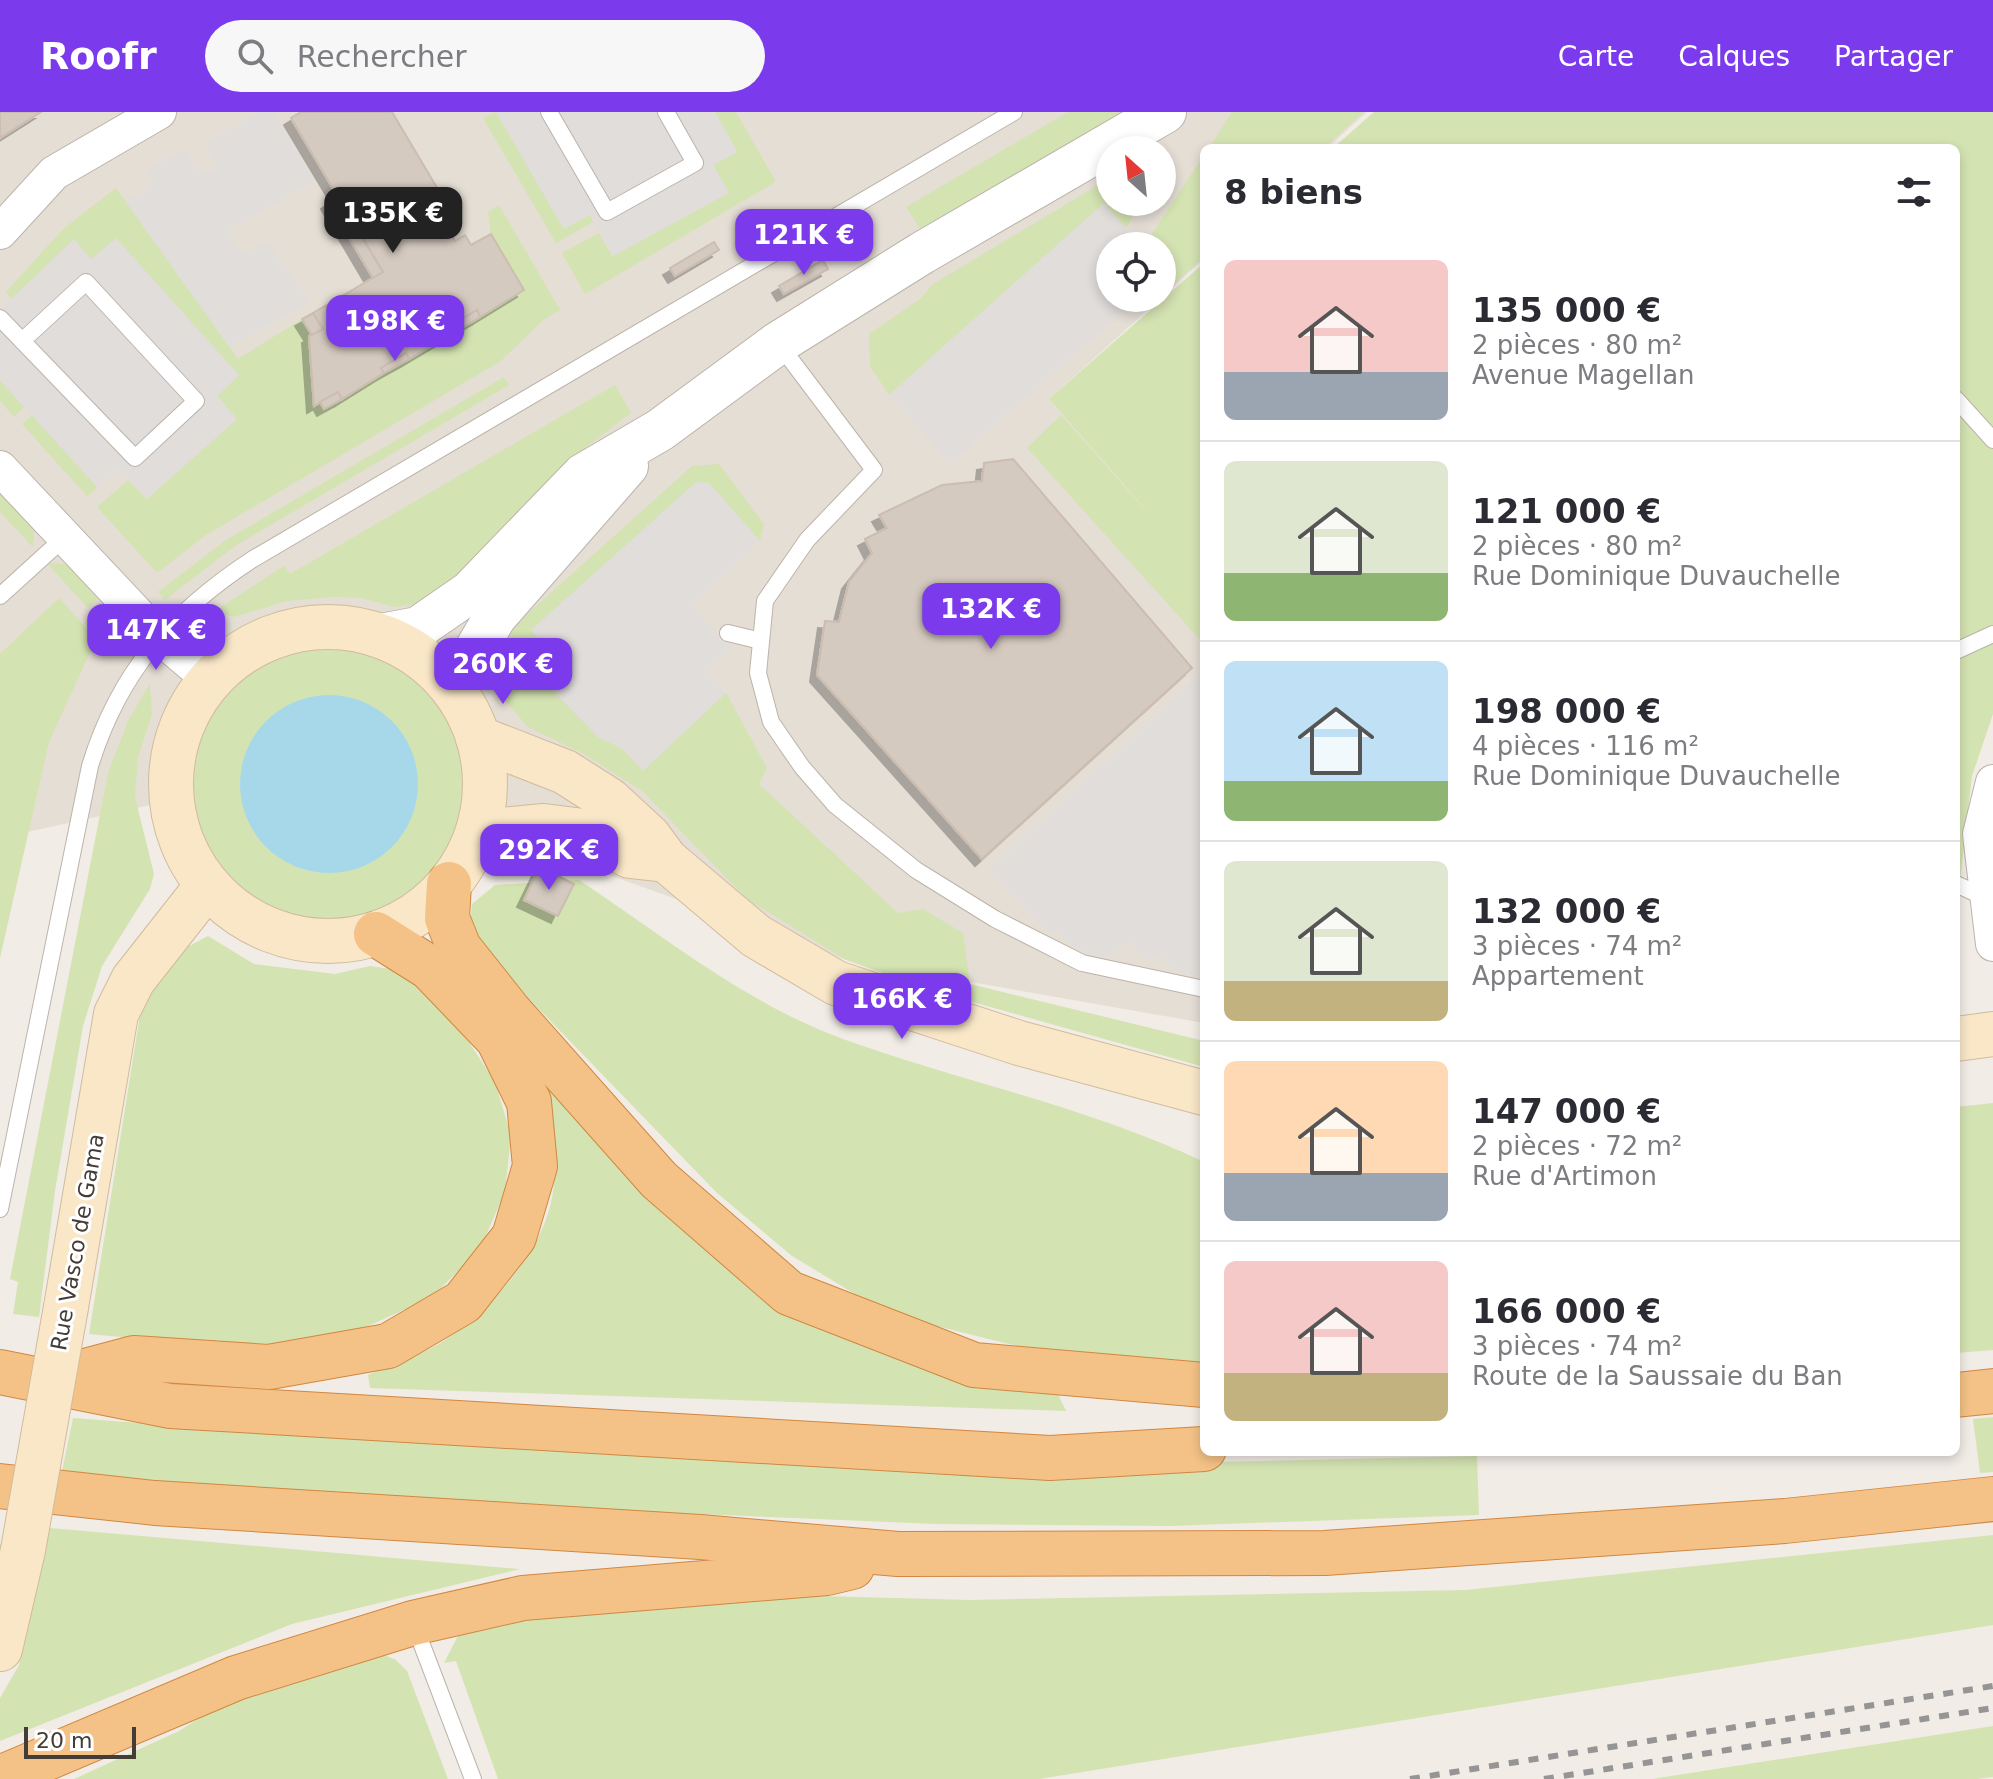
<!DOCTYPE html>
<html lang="fr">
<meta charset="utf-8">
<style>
:root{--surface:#fff;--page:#f7f7f7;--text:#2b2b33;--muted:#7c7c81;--line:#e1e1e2;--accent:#7c3aed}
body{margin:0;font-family:"DejaVu Sans",sans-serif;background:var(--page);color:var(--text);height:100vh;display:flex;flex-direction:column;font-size:30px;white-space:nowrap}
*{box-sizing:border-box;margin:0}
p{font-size:26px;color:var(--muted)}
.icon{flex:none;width:44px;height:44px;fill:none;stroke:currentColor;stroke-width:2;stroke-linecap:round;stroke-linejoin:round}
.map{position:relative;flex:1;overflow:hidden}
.drawer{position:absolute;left:1200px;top:32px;width:760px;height:1312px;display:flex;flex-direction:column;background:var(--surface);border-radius:12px;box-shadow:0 4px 12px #0003}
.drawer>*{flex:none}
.needle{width:52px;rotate:333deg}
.controls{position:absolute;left:1096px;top:24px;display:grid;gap:16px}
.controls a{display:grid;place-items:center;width:80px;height:80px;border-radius:50%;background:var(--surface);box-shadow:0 4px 12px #0003;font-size:40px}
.scale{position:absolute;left:24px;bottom:20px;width:112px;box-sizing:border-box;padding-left:8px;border:4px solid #443c36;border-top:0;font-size:22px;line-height:28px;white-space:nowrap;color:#443c36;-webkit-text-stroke:6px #fff;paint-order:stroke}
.price{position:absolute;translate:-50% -68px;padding:0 18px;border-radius:16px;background:var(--accent);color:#fff;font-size:26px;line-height:52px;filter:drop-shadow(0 2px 4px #0008)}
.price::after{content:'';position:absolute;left:50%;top:48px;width:24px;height:18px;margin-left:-12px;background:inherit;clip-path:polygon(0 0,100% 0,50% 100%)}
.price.active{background:#222;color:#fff}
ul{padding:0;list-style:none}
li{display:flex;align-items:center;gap:24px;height:200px;padding:0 24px}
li+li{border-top:2px solid var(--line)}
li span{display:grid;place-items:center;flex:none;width:224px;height:160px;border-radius:12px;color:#555}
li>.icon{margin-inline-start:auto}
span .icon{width:96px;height:96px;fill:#fffc;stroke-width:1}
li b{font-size:34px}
h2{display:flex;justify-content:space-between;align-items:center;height:96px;padding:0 24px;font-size:34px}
header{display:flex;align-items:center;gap:48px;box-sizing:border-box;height:112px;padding:0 40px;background:var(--accent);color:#fff}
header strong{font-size:38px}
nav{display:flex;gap:44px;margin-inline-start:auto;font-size:28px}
.search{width:560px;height:72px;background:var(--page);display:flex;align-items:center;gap:20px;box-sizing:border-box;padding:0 28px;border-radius:44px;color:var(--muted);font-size:30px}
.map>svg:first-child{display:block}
.residential{fill:#e5ded5;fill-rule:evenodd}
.green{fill:#d4e3b2}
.parking{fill:#e0dddb}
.water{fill:#a7d8ea}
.building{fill:#d5cac0;stroke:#ccbdb0;stroke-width:2;filter:url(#shadow)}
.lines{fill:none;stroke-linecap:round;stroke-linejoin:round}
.service-casing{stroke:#bcb3aa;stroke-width:18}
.minor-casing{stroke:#bcb3aa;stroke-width:36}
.tertiary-casing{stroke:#bcb3aa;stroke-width:44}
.secondary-casing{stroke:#d1bb9c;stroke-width:46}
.trunk-casing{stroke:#d18741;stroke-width:46}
.service{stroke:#fff;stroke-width:16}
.minor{stroke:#fff;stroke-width:34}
.tertiary{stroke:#fff;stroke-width:42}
.secondary{stroke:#fae7c8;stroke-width:44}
.trunk{stroke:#f4c286;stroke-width:44}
.rail{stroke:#959595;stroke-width:6;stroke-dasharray:10 10;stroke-linecap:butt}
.secondary-bridge-casing{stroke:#d1bb9c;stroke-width:46;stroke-linecap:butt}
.secondary-bridge{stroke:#fae7c8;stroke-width:44}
.labels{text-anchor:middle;stroke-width:6;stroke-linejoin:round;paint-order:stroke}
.street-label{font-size:22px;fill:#443c36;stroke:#fff}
</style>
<header>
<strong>Roofr</strong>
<div class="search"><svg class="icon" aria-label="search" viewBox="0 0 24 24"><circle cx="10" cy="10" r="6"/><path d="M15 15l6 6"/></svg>Rechercher</div>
<nav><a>Carte</a><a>Calques</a><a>Partager</a></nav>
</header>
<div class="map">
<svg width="1993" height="1667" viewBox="0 0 1993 1667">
<defs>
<filter id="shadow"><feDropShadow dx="-7" dy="7" stdDeviation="0" flood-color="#0004"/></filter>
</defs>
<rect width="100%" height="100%" fill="#f2ece6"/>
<!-- residential -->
<path class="residential" d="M0 0H1367L1327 36H1204V147L1162 185V134H1110V186H1161L1049 287 1204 466V911L846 848 314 657 0 726ZM1110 38H1162V90H1110Z"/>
<!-- green -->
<g class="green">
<path d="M496 0 564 117 590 103 593 110 556 131 483 6Z"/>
<path d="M715 0H736L775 68 774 71 585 182 562 141 599 121 612 144 729 80 713 53 737 39Z"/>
<path d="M1068 0H1129L921 118 906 95Z"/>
<path d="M1232 0H1364L1324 36H1209Z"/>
<path d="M1374 0H1993V602L1972 664 1956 804V36H1333Z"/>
<path d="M1204 43V145L1175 171 1162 157V134H1144Z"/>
<path d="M1110 66V90H1142L1126 116 1104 92 889 283 870 254 869 222 920 187 933 172Z"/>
<path d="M116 76 238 247 302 207 312 223 320 290 324 297 524 178 491 122 488 100 499 93 560 198 543 208 501 249 206 423 157 461 97 395 128 368 147 387 237 307 217 284 239 263 91 148 74 128 11 187 6 180 63 117Z"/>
<path d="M1204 151V532L1027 336 1061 303 1158 412 1049 287Z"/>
<path d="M504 265 509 273 235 434 165 488 158 480 226 428Z"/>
<path d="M0 268 24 295 14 305 0 289Z"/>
<path d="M615 273 631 301 569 348 446 476 421 492 394 495 361 486 333 485 287 489 234 505 215 499 284 454 290 462Z"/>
<path d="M32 303 97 375 87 384 22 312Z"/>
<path d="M719 352 764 412 760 429 709 371 532 517 551 540 598 625 621 636 643 658 726 581 767 656 759 672 898 801 923 797 963 821 970 872 1204 929V955L937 880 846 848 747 787 642 679 584 642 528 615 505 589 493 566 515 513 692 354Z"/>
<path d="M0 380 34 417 33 435 0 400Z"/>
<path d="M47 451 67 452 98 486 88 496Z"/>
<path d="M59 486 96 527 49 630 0 846V542Z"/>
<circle cx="328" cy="671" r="138"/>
<path d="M150 571 152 602 138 645 135 685 154 762 150 777 102 854 83 914 55 1079 39 1205 13 1202 18 1170 10 1167 108 661 128 609Z"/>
<path d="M579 768C663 824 747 892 843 927 962 970 1090 995 1204 1050V1250L1029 1237 888 1202 792 1144 717 1081 469 825 472 792 495 773Z"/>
<path d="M208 824 254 852 335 862 370 854 398 858 450 901 495 970 511 1023 505 1080 480 1137 432 1185 366 1215 287 1232 163 1229 89 1222 144 878 174 842Z"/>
<path d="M539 966 677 1111 1057 1280 1066 1299 370 1276 368 1263C394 1251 428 1241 451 1224 499 1189 555 1126 554 1063 553 1032 544 998 539 966Z"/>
<path d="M1993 991V1238L1956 1241V995Z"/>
<path d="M1993 1305V1360L1980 1361 1973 1307Z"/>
<path d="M73 1306 273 1321 1172 1351 1477 1344 1479 1403 1170 1414 937 1412 362 1388 62 1359Z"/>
<path d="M50 1416 520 1457 292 1512 0 1629V1586L19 1553Z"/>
<path d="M1993 1423V1513L1039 1667H498L456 1549 444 1551 462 1516 573 1495 821 1484 970 1488 1465 1478Z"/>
<path d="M370 1537 396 1548 407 1559 448 1667H74L179 1619 206 1602Z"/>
<path d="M1993 1614V1665L1977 1667H1652Z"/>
</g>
<!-- parking -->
<g class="parking">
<path d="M260 0H274L314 69 227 119 243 143 268 130 309 190 230 235 126 90 153 71 146 59 184 37 198 58 207 60 218 57 204 32Z"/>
<path d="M496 0H715L737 40 713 53 729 81 613 144 590 103 564 117Z"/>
<path d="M1104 91 1141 134H1110V186H1138L950 352 889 283Z"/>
<path d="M116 126 239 263 217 284 237 307 147 387 118 357 97 375 0 268V198L74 127 91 147Z"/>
<path d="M696 370 709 371 760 429 692 493 730 537 705 560 726 581 643 659 621 636 598 625 549 575 551 540 531 518Z"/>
<path d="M1204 558V865L1176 859 1159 841 1146 849 1130 829 1103 846 1074 835 1058 816 1050 822 988 759Z"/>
</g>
<!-- water -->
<circle class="water" cx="329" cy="672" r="89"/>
<!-- building -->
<g class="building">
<path d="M0 0H41L0 26Z"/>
<path d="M301 0H392L449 96 432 106 442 123 449 118 455 129 465 123 471 133 491 122 524 178 480 205 477 198 459 209 463 215 409 247 406 241 381 256 384 261 342 287 338 280 314 294 309 224 323 217 313 201 383 160 291 6Z"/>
<path d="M337 84 383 160 373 166 328 90Z"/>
<path d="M714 130 719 138 675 164 670 156Z"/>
<path d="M823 148 828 157 784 182 779 174Z"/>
<path d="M477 198 480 205 463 215 459 209Z"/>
<path d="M313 201 323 217 312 223 302 207Z"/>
<path d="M406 241 409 247 384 261 381 256Z"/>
<path d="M338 280 342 287 324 297 320 290Z"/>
<path d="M1013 347 1192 556 982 747 817 563 825 509 839 510 849 470 872 441 865 427 887 416 879 403 942 373 982 369 984 351Z"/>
<path d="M540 755 574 772 558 804 524 788Z"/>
</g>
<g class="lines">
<defs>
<g id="service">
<path d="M549 0 607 100 695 51 666 0"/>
<path d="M0 206 135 346 196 289 86 170 22 229"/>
<path d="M779 232 874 358 807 428 765 489 758 561 771 610 802 655 835 693 916 758 995 807 1082 851 1204 877"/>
<path d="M1956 287 1993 328"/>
<path d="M0 484 65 425"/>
<path d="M728 521 761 529"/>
<path d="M1956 539 1993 522"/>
<path d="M1956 772 1988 787"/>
<path d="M0 1097 90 654C119 560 172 500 253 447L1014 0"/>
<path d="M414 1512 473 1667"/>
</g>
<g id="minor">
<path d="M0 120 54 61 159 0"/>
<path d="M0 356 158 524 209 567"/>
<path d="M1993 670 1980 722 1993 832"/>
</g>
<g id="tertiary">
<path d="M381 523 418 516 470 480 583 363 660 318 778 231 922 141 1165 0"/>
<path d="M453 576 495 505 627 354"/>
</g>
<g id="secondary">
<circle cx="328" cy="672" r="157"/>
<path d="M478 626 565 660 609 688 649 725 666 748 756 824 836 871 1019 931 1204 981"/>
<path d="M478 720 544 714 583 719 630 744 666 748"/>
<path d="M1956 927 1993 922"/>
<path d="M66 1195 116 902 133 868 207 774"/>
<path d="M0 1537 23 1438"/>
</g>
<g id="trunk">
<path d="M449 772 447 806 459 836 509 899 659 1068 789 1181 974 1253 1204 1273"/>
<path d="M0 1260 170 1294 1050 1346 1204 1337"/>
<path d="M59 1266 134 1246 269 1255 388 1234 463 1190 514 1125 535 1054 529 990 498 927 430 856 376 822"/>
<path d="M1956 1283 1993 1279"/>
<path d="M0 1374 155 1391 700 1425 898 1442 1325 1441 1785 1409 1993 1387"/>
<path d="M0 1666 236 1566 413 1511 523 1486 827 1461 852 1455"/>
</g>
</defs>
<!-- service casing -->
<use href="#service" class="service-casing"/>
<!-- minor casing -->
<use href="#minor" class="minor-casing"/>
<!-- tertiary casing -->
<use href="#tertiary" class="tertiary-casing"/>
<!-- secondary casing -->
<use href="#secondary" class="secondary-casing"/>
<!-- trunk casing -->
<use href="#trunk" class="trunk-casing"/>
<!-- service -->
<use href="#service" class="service"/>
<!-- minor -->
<use href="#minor" class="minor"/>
<!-- tertiary -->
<use href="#tertiary" class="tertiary"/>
<!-- secondary -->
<use href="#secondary" class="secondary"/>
<!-- trunk -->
<use href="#trunk" class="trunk"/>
<!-- rail -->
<g class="rail">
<path d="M1410 1667 1993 1574"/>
<path d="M1544 1667 1993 1596"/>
</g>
<defs>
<path id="secondary-bridge" d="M23 1438 66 1195"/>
</defs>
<!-- secondary-bridge casing -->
<use href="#secondary-bridge" class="secondary-bridge-casing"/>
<!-- secondary-bridge -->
<use href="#secondary-bridge" class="secondary-bridge"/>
</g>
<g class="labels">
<!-- street labels -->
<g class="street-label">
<text transform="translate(77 1130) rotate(-80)" y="8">Rue Vasco de Gama</text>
</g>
</g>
</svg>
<div class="controls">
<a><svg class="needle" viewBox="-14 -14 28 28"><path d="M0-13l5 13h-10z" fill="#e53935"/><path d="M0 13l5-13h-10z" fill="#7c7c81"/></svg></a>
<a><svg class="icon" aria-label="locate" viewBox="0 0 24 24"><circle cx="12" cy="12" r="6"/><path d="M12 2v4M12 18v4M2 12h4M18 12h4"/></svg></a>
</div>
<div class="scale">20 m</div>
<b class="price active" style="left:393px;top:143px">135K €</b>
<b class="price" style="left:804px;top:165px">121K €</b>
<b class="price" style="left:395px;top:251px">198K €</b>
<b class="price" style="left:991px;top:539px">132K €</b>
<b class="price" style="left:156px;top:560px">147K €</b>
<b class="price" style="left:503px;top:594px">260K €</b>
<b class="price" style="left:549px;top:780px">292K €</b>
<b class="price" style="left:902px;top:929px">166K €</b>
<section class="drawer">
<h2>8 biens<svg class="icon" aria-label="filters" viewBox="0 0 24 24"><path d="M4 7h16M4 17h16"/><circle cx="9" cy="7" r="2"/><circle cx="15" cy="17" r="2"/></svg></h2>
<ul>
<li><span style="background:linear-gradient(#f6c9c9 70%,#9aa5b1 0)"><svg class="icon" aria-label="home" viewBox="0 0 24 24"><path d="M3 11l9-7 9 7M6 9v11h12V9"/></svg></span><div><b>135 000 €</b><p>2 pièces · 80 m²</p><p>Avenue Magellan</p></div></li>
<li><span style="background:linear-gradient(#dfe7d0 70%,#8fb573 0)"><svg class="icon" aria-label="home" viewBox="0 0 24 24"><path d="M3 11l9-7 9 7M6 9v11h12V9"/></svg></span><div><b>121 000 €</b><p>2 pièces · 80 m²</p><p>Rue Dominique Duvauchelle</p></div></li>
<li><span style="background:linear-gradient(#bfe0f5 75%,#8fb573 0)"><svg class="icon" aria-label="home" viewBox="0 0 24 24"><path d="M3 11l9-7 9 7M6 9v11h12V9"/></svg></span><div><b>198 000 €</b><p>4 pièces · 116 m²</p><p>Rue Dominique Duvauchelle</p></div></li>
<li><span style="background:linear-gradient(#dfe7d0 75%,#c2b280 0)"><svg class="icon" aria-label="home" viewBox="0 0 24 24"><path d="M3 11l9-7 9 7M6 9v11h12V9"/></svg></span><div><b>132 000 €</b><p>3 pièces · 74 m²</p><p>Appartement</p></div></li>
<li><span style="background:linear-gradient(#ffd9b3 70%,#9aa5b1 0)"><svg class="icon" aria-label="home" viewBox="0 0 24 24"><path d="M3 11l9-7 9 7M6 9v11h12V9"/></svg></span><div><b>147 000 €</b><p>2 pièces · 72 m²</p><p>Rue d'Artimon</p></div></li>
<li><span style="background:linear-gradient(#f6c9c9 70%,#c2b280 0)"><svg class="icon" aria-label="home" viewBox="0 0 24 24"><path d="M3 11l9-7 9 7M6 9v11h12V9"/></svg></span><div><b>166 000 €</b><p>3 pièces · 74 m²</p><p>Route de la Saussaie du Ban</p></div></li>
</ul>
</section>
</div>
